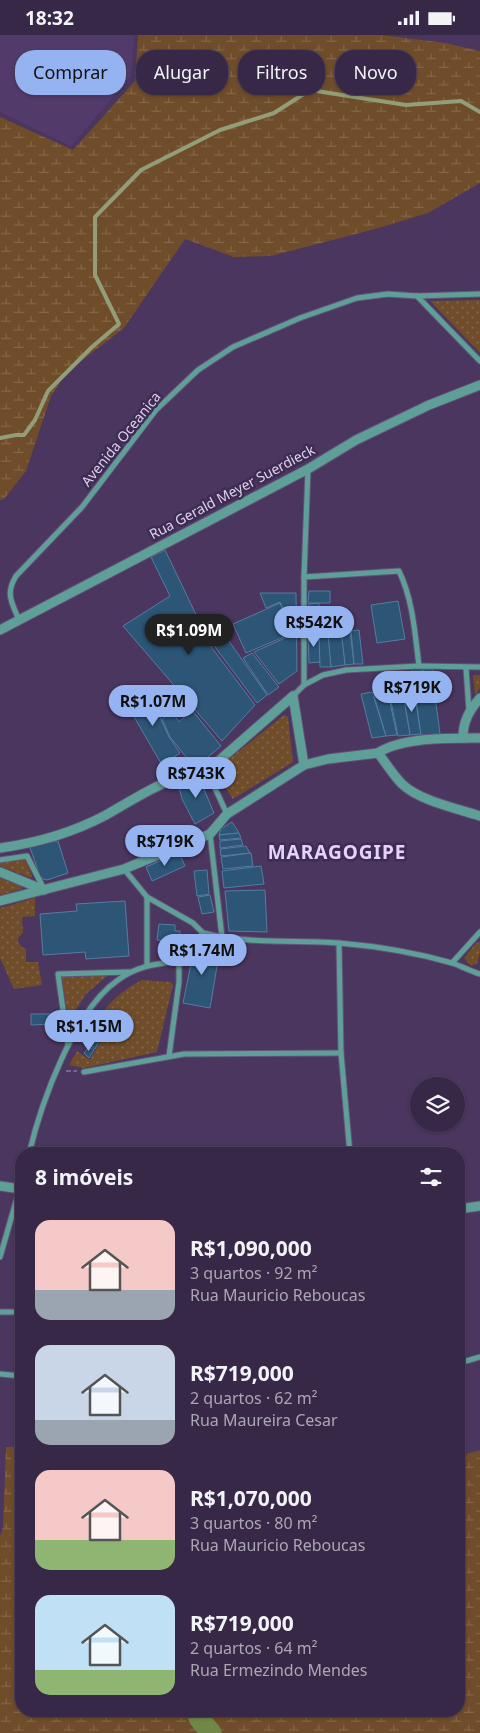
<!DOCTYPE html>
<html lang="pt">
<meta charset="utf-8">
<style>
:root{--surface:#382847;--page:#3f304e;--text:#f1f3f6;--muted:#aba6b4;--line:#524460;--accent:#95b2f1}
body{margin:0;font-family:"Noto Sans",sans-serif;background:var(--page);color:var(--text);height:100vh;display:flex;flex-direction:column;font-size:19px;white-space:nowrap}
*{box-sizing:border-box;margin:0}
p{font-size:16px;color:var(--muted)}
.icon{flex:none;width:28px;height:28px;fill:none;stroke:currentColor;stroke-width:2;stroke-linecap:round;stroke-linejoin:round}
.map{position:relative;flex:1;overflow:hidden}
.drawer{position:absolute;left:15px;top:1112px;width:450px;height:570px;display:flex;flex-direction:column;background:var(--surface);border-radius:20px;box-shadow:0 1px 4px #0004,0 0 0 1px var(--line)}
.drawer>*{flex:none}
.guide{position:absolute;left:15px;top:15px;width:450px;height:45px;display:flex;gap:10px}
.tools{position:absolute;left:410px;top:1042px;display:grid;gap:10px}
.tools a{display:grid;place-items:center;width:55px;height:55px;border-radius:50%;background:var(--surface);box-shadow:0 1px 4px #0004,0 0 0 1px var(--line);font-size:25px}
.price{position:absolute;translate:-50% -42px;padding:0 11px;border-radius:18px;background:var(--accent);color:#111;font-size:16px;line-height:32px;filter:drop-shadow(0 1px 2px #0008)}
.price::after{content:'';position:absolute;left:50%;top:30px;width:15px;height:11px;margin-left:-8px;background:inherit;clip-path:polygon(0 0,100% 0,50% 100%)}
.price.current{background:#222;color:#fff}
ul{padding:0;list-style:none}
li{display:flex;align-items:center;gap:15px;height:125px;padding:0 20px}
li span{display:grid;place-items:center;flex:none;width:140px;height:100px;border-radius:15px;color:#555}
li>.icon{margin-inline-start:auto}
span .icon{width:60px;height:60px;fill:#fffc;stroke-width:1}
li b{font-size:21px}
h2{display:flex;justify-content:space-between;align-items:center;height:60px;padding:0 20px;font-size:21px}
.chip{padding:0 18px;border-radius:20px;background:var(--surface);box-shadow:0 1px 4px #0004,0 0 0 1px var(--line);font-size:18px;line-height:45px}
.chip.current{background:var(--accent);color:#111}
.status{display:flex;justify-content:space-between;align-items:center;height:35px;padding:0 25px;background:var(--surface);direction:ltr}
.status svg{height:14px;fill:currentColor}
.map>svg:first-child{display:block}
.built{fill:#523b6b}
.grass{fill:url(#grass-dots)}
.wetland{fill:url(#wetland-marsh)}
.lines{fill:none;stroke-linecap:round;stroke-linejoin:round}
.stream{stroke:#919e78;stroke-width:4}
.river{stroke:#708747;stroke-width:21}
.building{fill:#2c5576;stroke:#547da1}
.minor-casing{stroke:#645278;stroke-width:7}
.tertiary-casing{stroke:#645278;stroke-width:11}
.path{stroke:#78678b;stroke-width:2;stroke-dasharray:5 2.5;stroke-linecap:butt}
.minor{stroke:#5ea097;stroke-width:5}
.tertiary{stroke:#5ea097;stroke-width:9}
.labels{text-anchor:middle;stroke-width:5;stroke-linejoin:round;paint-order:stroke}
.street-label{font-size:14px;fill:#ddd2eb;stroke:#3f2c54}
.district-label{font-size:19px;font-weight:bold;letter-spacing:1px;fill:#e5d3fb;stroke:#3f2c54}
</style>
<div class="status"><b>18:32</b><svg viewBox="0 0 49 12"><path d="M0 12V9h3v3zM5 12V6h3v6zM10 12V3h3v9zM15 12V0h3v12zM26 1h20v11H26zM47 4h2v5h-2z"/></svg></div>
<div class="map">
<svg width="480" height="1698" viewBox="0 0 480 1698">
<defs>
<pattern id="grass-dots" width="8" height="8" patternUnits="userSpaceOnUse" patternTransform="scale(1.25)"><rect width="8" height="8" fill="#704d2a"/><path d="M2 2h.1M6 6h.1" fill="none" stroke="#846649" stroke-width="1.8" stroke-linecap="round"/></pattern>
<pattern id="wetland-marsh" width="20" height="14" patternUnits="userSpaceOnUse" patternTransform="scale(1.25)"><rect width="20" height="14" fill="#704d2a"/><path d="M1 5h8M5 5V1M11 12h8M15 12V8" fill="none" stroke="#846649"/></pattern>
</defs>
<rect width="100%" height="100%" fill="#4a365f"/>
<!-- built -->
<path class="built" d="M0 0H134L131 41 71 111 0 77Z"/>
<!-- grass -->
<g class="grass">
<path d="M480 265V318L430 266Z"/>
<path d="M473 640H480V653L475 660Z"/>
<path d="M284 680 288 682 293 727 233 764 214 736Z"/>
<path d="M25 823 32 841 31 843 0 831V828Z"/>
<path d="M0 843 21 851 22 854 0 860Z"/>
<path d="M35 863V881L22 882 23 898 19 902 18 907 22 912 26 914V927H38L42 950 14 954 0 923V873Z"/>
<path d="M480 907V917L477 929 471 931 464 923 476 908Z"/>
<path d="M63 941H107L86 959 69 985 68 984 62 944Z"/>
<path d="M142 945 171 947 173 950 157 1017 84 1033 69 1030 77 1016 90 1025 108 993 97 985C109 967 123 955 142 945Z"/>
</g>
<!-- wetland -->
<g class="wetland">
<path d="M138 0H382L445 8 480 16V148L428 178 375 194 271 221 234 222 185 204 124 293 67 337 51 361 26 436 4 464 0 465V82L73 115 135 46Z"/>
<path d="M6 1412H21V1676H459V1421L480 1415V1698H0V1501L3 1492Z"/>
</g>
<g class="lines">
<!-- stream -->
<path class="stream" d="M0 403 16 400H24L35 385 48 356 92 312 119 289 95 240V182L141 135 220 95 274 78 310 55 406 70 461 66 480 77"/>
<!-- river -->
<path class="river" d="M198 1676 199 1683 211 1698"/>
</g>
<!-- building -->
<g class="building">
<path d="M165 515 212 613 255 670 222 706 123 591 170 561 151 522Z"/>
<path d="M309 556H330V568H308Z"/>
<path d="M260 558H296L297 636 279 649 254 617 294 599 280 567 266 573Z"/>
<path d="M398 566 405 604 377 608 371 570Z"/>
<path d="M280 568 293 598 246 618 233 589Z"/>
<path d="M319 568V598L308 599 309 569Z"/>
<path d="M349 587 354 629 345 630 340 588Z"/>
<path d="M327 594H341L345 630 331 632Z"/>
<path d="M359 595 363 629H354L351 596Z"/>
<path d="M319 598 320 627 309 628 308 599Z"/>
<path d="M224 599 267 660 257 668 212 608Z"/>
<path d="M319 599H328L331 632H320Z"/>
<path d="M252 618 279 652 268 660 243 623Z"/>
<path d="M412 633H422L424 654 414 655Z"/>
<path d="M423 634H433L435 658 426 659Z"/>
<path d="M410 638 413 655 401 656 398 639Z"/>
<path d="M148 656 169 702 180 718 162 730 126 668Z"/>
<path d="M414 656 421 699 410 700 403 657Z"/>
<path d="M424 656 425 662 435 661 440 699 421 700 415 657Z"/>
<path d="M372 657 386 701 372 703 361 659Z"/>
<path d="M388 658 397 700 386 701 374 661Z"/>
<path d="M404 665 410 700 398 701 391 667Z"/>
<path d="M192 675 221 711 195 733 170 702 162 684 172 677 179 687Z"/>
<path d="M198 740 214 778 195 789 182 764 178 748Z"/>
<path d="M232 787 239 798 219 800 221 794Z"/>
<path d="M239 798 241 803 220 805 219 800Z"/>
<path d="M241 804 243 810 220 813V806Z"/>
<path d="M58 806 68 838 47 845 43 844 40 841 29 810Z"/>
<path d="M246 811 250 818 221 821 220 814Z"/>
<path d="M179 818 185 831 152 846 146 832Z"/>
<path d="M251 818 253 831 223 834 221 822Z"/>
<path d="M261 831 264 849 224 853 222 836Z"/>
<path d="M207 835 209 859 197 861 194 836Z"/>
<path d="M265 855 267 897 229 896 225 856Z"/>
<path d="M210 860 214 877 202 879 198 862Z"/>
<path d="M125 866 129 921 86 924 85 917 43 920 40 879 77 876 76 869Z"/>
<path d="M159 889 175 890V896H180V903H175L174 907 157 905Z"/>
<path d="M195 909 220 913 210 973 183 968Z"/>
<path d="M31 979H56L57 989 31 990Z"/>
<path d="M99 992 106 994 101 1003 96 1000V997Z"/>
<path d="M97 1002 100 1004 95 1014 90 1010 91 1005Z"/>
<path d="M89 1012 94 1015 89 1023 84 1018Z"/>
</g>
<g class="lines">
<defs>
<g id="minor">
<path d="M417 261 480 326"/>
<path d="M304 542 399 536C413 565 415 599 419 631"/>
<path d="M19 585C12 568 5 559 16 541L82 472 156 375 198 335 233 312 300 283 357 263 388 259 417 261 480 259"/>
<path d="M466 633 469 676"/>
<path d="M304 650V542L308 434"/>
<path d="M293 661 304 650 323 640 346 635 419 631 480 632"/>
<path d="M207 736 227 779"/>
<path d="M210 799 222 902"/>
<path d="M0 825 27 821 44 854"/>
<path d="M124 834 147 862V930"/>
<path d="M147 862 193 888 203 898"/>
<path d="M339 908 341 1018 350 1119"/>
<path d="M179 926 203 898C248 909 294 905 339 908 375 911 417 918 452 928 461 931 470 936 480 939"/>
<path d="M452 928 480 897"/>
<path d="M68 1010 58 939 129 937"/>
<path d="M169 1021 179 947V926"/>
<path d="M84 1037 184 1019 341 1018"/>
<path d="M29 1119C41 1068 74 975 118 945 137 931 156 929 179 926"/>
<path d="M0 1222 21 1149"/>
<path d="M0 1277H21"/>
<path d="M459 1328 480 1322"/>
<path d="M0 1339 21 1341"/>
</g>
<g id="tertiary">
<path d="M0 595 308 434 356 405 429 370 480 350"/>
<path d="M293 661 304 730"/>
<path d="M463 703C463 686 469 676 480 663"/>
<path d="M378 718C386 728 393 740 402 749 420 766 456 773 480 781"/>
<path d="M378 718C402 702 451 703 480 703"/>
<path d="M0 813C37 808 72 798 106 780 138 762 169 740 207 736L293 661"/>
<path d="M0 837 44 855"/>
<path d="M0 866 124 834 210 799 227 779 304 730 328 724 378 718"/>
<path d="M0 1151 21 1154"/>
<path d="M459 1174 480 1171"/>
</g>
</defs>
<!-- minor casing -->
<use href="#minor" class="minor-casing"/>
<!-- tertiary casing -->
<use href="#tertiary" class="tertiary-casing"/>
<!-- path -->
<path class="path" d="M66 1036H77"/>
<!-- minor -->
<use href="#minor" class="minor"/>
<!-- tertiary -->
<use href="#tertiary" class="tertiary"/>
</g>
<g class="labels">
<!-- street labels -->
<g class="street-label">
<text transform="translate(121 404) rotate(-51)" y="5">Avenida Oceanica</text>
<text transform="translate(232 457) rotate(-28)" y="5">Rua Gerald Meyer Suerdieck</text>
</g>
<!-- district labels -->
<g class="district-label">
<text x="337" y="824">MARAGOGIPE</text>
</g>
</g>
</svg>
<div class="tools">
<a><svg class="icon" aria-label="layers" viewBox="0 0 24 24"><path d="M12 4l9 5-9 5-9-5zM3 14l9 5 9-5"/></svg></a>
</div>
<b class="price" style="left:314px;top:613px">R$542K</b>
<b class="price current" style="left:189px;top:621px">R$1.09M</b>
<b class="price" style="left:412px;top:678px">R$719K</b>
<b class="price" style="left:153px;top:692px">R$1.07M</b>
<b class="price" style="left:196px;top:764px">R$743K</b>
<b class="price" style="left:165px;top:832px">R$719K</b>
<b class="price" style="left:202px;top:941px">R$1.74M</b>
<b class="price" style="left:89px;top:1017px">R$1.15M</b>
<div class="guide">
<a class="chip current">Comprar</a>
<a class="chip">Alugar</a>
<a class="chip">Filtros</a>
<a class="chip">Novo</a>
</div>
<section class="drawer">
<h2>8 imóveis<svg class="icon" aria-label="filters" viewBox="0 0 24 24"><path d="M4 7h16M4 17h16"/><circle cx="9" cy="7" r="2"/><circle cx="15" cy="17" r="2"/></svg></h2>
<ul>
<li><span style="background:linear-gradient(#f6c9c9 70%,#9aa5b1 0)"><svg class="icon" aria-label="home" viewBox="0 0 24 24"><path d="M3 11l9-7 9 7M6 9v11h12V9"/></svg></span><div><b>R$1,090,000</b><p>3 quartos · 92 m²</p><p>Rua Mauricio Reboucas</p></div></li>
<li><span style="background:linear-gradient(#c9d6e8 75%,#9aa5b1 0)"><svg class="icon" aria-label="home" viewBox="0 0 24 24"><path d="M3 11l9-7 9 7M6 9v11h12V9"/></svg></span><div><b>R$719,000</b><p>2 quartos · 62 m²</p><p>Rua Maureira Cesar</p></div></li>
<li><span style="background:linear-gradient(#f6c9c9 70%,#8fb573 0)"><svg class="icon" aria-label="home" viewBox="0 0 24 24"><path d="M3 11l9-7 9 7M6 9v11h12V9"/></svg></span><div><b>R$1,070,000</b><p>3 quartos · 80 m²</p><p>Rua Mauricio Reboucas</p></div></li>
<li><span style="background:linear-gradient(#bfe0f5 75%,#8fb573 0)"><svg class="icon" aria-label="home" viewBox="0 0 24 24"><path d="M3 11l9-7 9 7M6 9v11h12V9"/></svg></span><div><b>R$719,000</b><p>2 quartos · 64 m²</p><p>Rua Ermezindo Mendes</p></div></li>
</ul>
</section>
</div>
